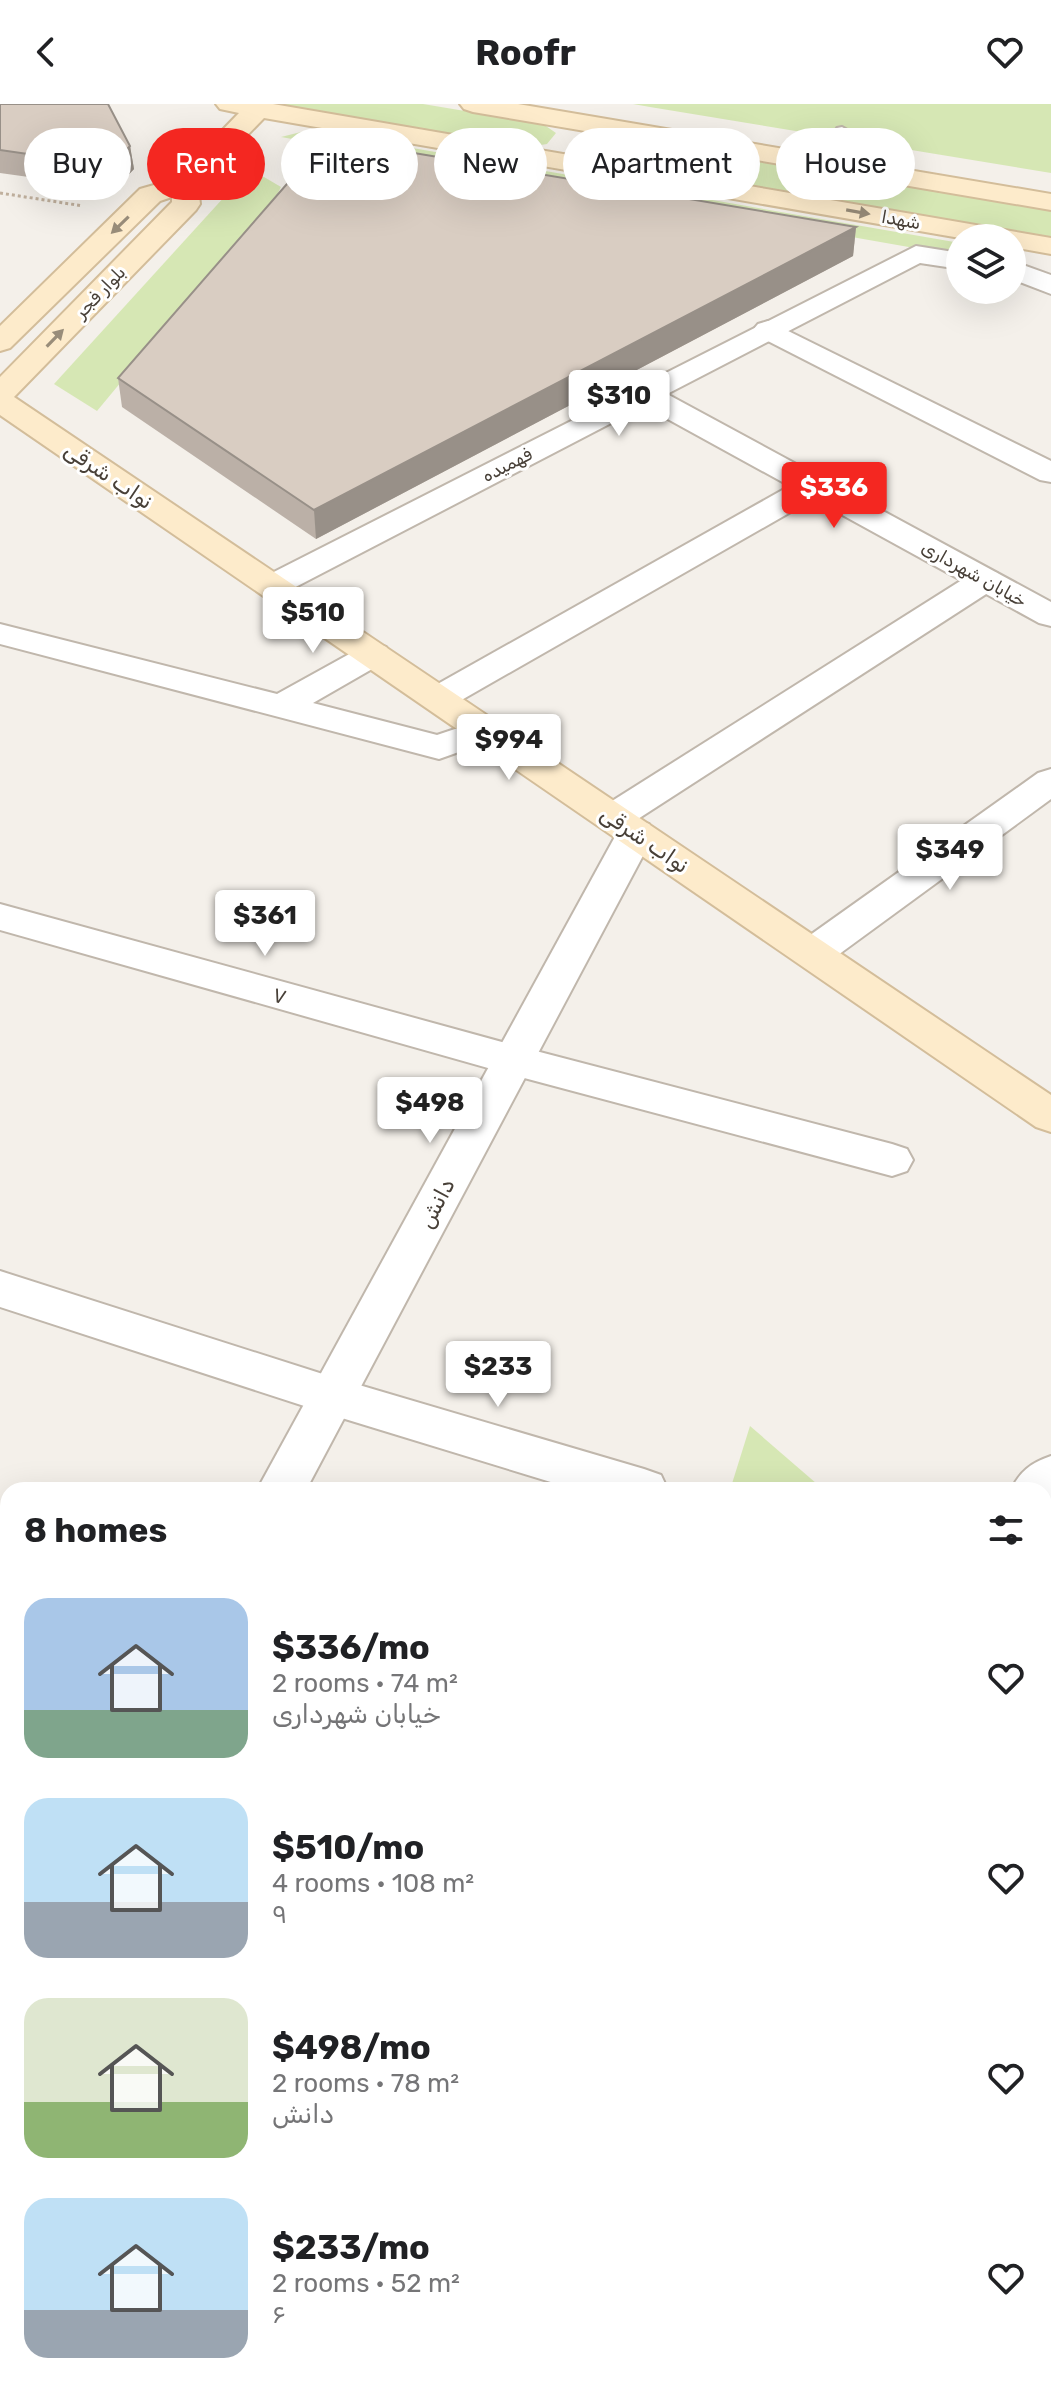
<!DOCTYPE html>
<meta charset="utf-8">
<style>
:root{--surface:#fff;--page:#f2f2f2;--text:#202124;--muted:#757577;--accent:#f42721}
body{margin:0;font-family:Rubik,"Noto Naskh Arabic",sans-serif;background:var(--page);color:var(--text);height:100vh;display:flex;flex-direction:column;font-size:30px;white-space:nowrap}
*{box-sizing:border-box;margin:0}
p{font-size:26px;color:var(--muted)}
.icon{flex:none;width:44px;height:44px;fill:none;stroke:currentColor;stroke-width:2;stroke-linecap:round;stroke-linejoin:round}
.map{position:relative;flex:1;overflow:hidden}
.side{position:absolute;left:0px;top:1378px;width:1052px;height:914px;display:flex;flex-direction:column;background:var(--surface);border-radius:24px 24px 0 0;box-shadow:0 8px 32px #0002}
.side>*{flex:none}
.guide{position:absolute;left:24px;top:24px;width:1004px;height:72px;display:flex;gap:16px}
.fabs{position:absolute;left:946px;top:120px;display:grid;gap:16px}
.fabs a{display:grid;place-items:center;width:80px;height:80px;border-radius:50%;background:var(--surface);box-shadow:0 8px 32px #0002;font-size:40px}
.price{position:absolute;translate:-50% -68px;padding:0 18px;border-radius:8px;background:#fff;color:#222;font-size:26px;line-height:52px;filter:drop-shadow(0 2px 4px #0008)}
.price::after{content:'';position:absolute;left:50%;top:48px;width:24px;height:18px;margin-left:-12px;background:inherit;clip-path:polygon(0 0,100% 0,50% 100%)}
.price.current{background:var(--accent);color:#fff}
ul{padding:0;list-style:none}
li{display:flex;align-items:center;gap:24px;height:200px;padding:0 24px}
li span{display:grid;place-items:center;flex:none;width:224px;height:160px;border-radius:24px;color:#555}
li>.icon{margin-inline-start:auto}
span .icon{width:96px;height:96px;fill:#fffc;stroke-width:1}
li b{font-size:34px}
h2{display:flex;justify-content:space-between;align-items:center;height:96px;padding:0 24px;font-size:34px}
.chip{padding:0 28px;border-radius:36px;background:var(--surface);box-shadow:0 8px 32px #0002;font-size:28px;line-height:72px}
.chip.current{background:var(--accent);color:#fff}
header{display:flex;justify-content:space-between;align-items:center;height:104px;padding:0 24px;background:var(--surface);font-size:36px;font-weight:700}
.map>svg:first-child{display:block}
.green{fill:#d6e7b4}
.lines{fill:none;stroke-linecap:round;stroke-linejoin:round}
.service-casing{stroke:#c0b7ac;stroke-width:4}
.minor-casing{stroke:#c0b7ac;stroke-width:4}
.tertiary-casing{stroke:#c0b7ac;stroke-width:4}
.secondary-casing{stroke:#d3bd9a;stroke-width:4}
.path{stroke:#c1b19e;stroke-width:3;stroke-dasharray:3 3;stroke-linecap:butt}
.service{fill:#fff;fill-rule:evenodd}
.minor{fill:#fff;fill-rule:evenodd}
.tertiary{fill:#fff;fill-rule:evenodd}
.secondary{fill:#fdebcb;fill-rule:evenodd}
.wall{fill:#bbb0a7}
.shaded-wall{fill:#989088}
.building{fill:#d9cdc2;stroke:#989088;stroke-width:2}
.oneway{fill:#998d7a}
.labels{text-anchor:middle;stroke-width:6;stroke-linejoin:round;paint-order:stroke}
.far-street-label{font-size:18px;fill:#484038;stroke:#fff}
.street-label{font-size:22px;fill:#484038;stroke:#fff}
</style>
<header><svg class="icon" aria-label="back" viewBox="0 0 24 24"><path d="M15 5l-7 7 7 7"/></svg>Roofr<svg class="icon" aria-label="heart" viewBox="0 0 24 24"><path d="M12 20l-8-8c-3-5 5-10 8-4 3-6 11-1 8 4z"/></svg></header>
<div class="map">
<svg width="1051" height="2291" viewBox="0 0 1051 2291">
<rect width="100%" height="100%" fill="#f4f0ea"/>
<!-- green -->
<g class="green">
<path d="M271 0H423L543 20 556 29 547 40 528 43Z"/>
<path d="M633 0H1051V69L650 3Z"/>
<path d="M309 26 960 139V152L281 33Z"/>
<path d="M623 32 1051 105V134L613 59C604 57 594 54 594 43L604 35Z"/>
<path d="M264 73 281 83 278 89 97 307 54 280 236 80Z"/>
<path d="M750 1322 824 1386H730Z"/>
</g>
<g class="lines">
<defs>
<path id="service" d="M842 23 849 27 828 59 826 62H816L814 59 837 24Z"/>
<g id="minor">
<path d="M768 217 1051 357V378L1040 376 758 232 753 226 758 220Z"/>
<path d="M813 373 824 375 829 382 824 389 451 602 439 605 427 602 421 594 427 586 802 375Z"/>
<path d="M985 466 997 469 1002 476 997 483 627 722 614 725 601 722 596 713 601 704 973 469Z"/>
<path d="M0 520 277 590 362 543 374 539 386 543 391 550 386 557 313 599 437 631 485 615 498 618 503 626 498 634 439 655 0 540Z"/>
<path d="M1051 665V695L827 859 813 863 799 859 793 849 799 839 1038 669Z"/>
<path d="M0 800 513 941 892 1040 907 1045 913 1056 907 1067 892 1072 513 971 0 826Z"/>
<path d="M0 1167 332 1273 644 1365 661 1371 668 1386H577L332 1311 0 1203Z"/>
<path d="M1051 1352V1401L1044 1403V1386H1011C1020 1367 1031 1359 1051 1352Z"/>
<path d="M0 1682 8 1685V1736L0 1733Z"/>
<path d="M1051 1923V1986L1044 1989V1926Z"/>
<path d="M1044 2185 1051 2188V2254L1044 2251Z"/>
<path d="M269 2284H331L328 2291H266Z"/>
<path d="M720 2284H785L782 2291H717Z"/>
</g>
<g id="tertiary">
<path d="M916 142 960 149V165L920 159 667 290 1051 498V522L1039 519 644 302 284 489 272 492 260 489 255 482 260 475Z"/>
<path d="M1012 157 1051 171V190L1012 175Z"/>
<path d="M636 717 649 720 655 729 306 1386H257L617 729 623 720Z"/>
<path d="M8 1864V1932L0 1935V1867Z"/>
</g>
<g id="secondary">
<path d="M216 0H273L1051 134V150L1012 143V134H960L264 14 198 82 200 100 196 106 14 293 1051 991V1028L1036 1023 0 311V273L172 98V93L160 97 10 244 0 247V222L140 85 175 75 239 9 220 5Z"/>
<path d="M460 0H518L1051 90V106L473 8 464 5Z"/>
</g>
</defs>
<!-- service casing -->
<use href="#service" class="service-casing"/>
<!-- minor casing -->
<use href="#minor" class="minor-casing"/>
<!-- tertiary casing -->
<use href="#tertiary" class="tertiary-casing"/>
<!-- secondary casing -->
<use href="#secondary" class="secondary-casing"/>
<!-- path -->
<path class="path" d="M0 89 83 102"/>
<!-- service -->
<use href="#service" class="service"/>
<!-- minor -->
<use href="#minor" class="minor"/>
<!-- tertiary -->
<use href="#tertiary" class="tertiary"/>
<!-- secondary -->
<use href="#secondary" class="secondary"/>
</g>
<!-- wall -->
<g class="wall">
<path d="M0 0 130 42 134 65 115 85 0 69Z"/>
<path d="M856 123 853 152 316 435 122 303 118 274Z"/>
</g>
<!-- shaded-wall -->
<g class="shaded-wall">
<path d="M130 42 134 65 115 85 111 62Z"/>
<path d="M856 123 853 152 316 435 314 406Z"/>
</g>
<!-- building -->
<g class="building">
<path d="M0 0H108L130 42 111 62 0 46Z"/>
<path d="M384 44 856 123 314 406 118 274 300 65Z"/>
</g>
<!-- one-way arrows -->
<defs><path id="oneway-solid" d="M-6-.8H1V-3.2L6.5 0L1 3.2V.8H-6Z" transform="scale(2)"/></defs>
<g class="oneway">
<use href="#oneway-solid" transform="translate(858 108) rotate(10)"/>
<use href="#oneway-solid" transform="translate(120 121) rotate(136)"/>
<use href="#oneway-solid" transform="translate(55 234) rotate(-46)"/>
</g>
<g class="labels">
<!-- far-street labels -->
<g class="far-street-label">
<text transform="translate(901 116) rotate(10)" y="6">شهدا</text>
<text transform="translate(100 188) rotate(-46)" y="6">بلوار فجر</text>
<text transform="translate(507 361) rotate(-27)" y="6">فهمیده</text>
<text transform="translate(974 470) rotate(29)" y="6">خیابان شهرداری</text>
</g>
<!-- street labels -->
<g class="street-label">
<text transform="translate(109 371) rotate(34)" y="8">نواب شرقی</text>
<text transform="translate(645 735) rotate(34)" y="8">نواب شرقی</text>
<text transform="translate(280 891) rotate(16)" y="8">۷</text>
<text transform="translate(436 1099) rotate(-62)" y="8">دانش</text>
</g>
</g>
</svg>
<div class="fabs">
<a><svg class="icon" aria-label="layers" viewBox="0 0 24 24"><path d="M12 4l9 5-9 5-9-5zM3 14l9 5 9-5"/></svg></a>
</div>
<b class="price" style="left:619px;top:334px">$310</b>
<b class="price current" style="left:834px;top:426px">$336</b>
<b class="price" style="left:313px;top:551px">$510</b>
<b class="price" style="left:509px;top:678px">$994</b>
<b class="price" style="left:950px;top:788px">$349</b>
<b class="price" style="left:265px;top:854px">$361</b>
<b class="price" style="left:430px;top:1041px">$498</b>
<b class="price" style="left:498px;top:1305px">$233</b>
<div class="guide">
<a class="chip">Buy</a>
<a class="chip current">Rent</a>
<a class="chip">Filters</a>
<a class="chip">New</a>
<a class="chip">Apartment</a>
<a class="chip">House</a>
</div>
<section class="side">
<h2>8 homes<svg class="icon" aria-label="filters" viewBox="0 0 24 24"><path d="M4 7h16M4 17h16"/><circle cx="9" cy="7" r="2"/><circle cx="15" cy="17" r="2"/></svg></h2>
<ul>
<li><span style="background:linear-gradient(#a9c7e8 70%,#7fa58c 0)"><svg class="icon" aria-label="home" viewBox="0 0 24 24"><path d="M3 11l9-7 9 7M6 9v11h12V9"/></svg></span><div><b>$336/mo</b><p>2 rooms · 74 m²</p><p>خیابان شهرداری</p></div><svg class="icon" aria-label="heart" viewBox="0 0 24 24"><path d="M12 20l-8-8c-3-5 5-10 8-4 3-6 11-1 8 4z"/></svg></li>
<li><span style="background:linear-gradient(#bfe0f5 65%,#9aa5b1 0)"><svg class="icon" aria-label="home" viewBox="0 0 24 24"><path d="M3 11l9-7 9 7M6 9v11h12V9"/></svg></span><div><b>$510/mo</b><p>4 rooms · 108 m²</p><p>۹</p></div><svg class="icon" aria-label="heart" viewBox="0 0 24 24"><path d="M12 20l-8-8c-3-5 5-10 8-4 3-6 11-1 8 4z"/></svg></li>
<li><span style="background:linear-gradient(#dfe7d0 65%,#8fb573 0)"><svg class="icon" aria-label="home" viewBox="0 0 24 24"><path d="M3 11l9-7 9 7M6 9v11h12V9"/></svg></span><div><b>$498/mo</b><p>2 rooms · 78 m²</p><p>دانش</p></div><svg class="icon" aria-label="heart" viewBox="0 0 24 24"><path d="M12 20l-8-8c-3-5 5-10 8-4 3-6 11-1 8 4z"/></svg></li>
<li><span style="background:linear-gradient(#bfe0f5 70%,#9aa5b1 0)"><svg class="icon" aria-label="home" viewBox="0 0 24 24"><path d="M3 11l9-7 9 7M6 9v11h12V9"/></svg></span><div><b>$233/mo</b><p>2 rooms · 52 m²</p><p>۶</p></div><svg class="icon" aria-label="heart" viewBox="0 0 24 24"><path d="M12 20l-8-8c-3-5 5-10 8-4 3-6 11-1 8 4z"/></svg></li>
</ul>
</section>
</div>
